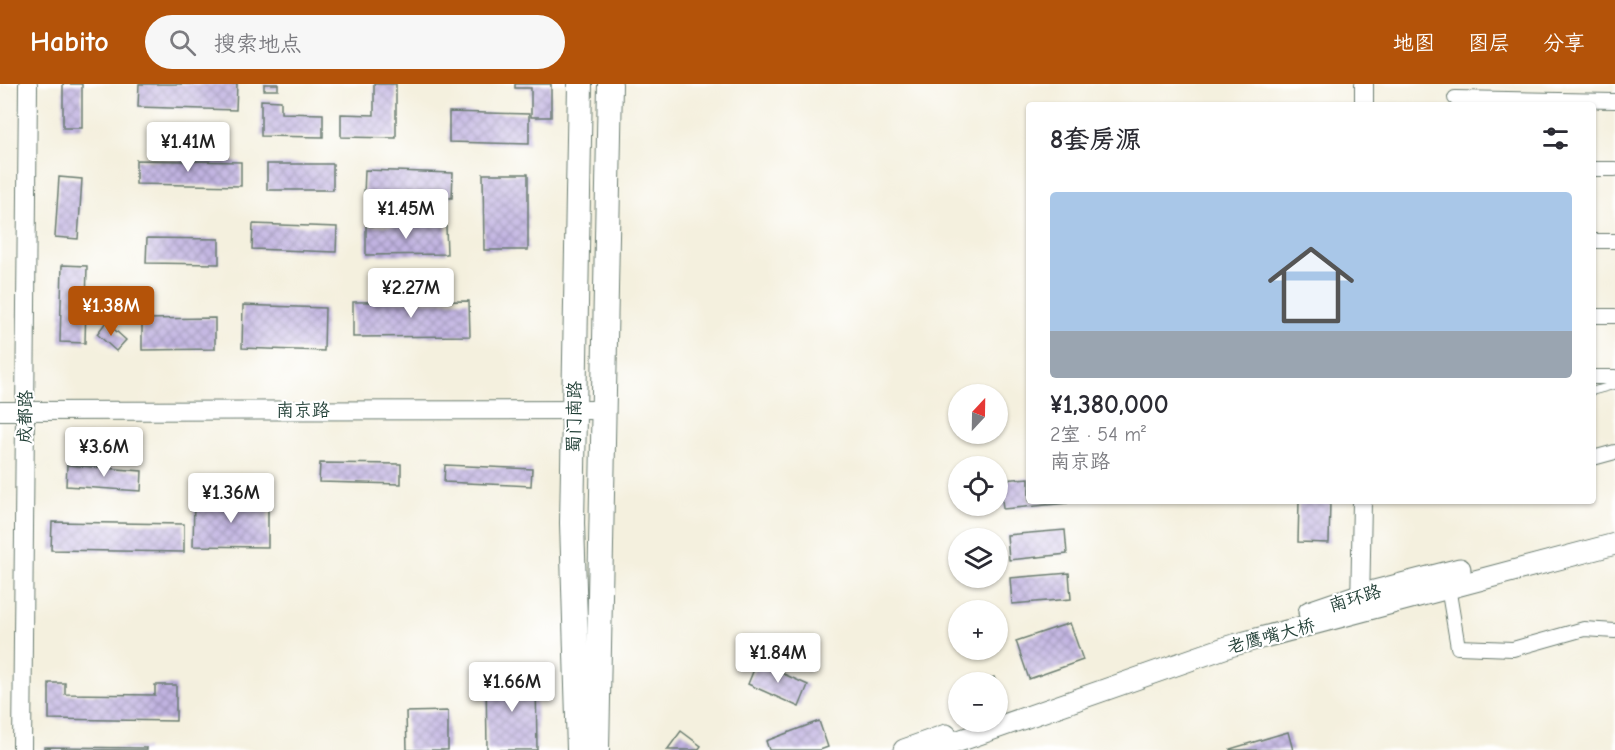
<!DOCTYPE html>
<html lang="zh">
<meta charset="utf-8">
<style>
:root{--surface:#fff;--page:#f7f7f7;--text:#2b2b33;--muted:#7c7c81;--line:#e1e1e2;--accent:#b45309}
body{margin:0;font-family:"Comic Neue","LXGW WenKai TC",sans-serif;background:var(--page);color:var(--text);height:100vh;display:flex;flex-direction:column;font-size:22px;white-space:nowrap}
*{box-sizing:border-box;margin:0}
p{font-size:20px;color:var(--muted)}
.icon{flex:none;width:33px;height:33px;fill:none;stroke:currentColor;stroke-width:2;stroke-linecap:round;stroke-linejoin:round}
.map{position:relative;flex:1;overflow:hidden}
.panel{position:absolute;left:1026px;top:18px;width:570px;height:402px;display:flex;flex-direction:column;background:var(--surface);border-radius:6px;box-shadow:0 2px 4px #0004}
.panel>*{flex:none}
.needle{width:39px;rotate:22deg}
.fabs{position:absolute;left:948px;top:300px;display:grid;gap:12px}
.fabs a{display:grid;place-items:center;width:60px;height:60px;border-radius:50%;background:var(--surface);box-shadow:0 2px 4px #0004;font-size:30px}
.price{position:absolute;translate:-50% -51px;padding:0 14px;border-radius:6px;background:#fff;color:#222;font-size:20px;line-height:39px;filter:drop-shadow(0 2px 3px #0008)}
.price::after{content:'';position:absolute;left:50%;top:36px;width:18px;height:14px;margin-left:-9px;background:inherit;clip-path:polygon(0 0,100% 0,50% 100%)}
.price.active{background:var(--accent);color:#fff}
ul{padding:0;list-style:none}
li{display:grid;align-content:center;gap:12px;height:318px;padding:0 24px}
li+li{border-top:2px solid var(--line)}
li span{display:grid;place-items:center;height:186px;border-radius:6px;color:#555}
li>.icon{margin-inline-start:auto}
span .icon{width:108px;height:108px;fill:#fffc;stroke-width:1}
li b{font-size:26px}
h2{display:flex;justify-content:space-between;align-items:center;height:72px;padding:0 24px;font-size:26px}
header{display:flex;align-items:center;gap:36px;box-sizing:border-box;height:84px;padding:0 30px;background:var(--accent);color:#fff}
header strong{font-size:28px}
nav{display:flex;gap:33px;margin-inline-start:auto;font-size:21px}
.search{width:420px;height:54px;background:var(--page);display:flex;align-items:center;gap:15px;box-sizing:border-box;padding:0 21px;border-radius:33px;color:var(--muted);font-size:22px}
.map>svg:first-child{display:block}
.building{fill:url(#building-cross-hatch)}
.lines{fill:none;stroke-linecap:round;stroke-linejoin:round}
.lane-casing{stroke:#6a7c70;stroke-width:9}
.street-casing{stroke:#6a7c70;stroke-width:16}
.secondary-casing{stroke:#6a7c70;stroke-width:20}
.primary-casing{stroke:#6a7c70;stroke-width:23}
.highway-casing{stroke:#6a7c70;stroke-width:26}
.lane{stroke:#fff;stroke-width:7}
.street{stroke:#fff;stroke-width:14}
.secondary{stroke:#fff;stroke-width:18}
.primary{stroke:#fff;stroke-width:21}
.highway{stroke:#fff;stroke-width:24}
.labels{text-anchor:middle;stroke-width:4.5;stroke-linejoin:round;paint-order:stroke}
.street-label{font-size:18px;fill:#1f3d34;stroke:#fff}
</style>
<header>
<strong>Habito</strong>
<div class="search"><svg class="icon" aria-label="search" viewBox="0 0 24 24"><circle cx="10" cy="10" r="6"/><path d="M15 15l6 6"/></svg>搜索地点</div>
<nav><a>地图</a><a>图层</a><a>分享</a></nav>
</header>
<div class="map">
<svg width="1615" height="666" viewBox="0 0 1615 666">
<defs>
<pattern id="building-cross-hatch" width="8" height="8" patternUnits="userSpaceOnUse" patternTransform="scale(1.5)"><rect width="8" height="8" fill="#c1b3e1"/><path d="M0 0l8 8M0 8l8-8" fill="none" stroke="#9c93b7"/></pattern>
</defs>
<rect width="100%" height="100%" fill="#fff"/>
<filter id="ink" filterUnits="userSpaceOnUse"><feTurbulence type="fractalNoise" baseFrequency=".0167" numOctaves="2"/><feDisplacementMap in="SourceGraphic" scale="12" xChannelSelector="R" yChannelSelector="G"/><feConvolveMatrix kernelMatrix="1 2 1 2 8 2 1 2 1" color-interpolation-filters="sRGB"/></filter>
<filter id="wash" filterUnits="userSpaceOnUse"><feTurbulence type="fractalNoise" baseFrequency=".008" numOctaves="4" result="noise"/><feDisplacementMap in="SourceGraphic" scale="24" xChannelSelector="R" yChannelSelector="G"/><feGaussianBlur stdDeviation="1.35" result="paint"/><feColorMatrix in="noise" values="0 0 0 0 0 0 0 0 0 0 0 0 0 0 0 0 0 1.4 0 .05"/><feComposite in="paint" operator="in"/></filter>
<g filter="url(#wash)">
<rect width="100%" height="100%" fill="#f4f0de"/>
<g id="blocks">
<!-- building -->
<g class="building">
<rect x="63" y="0" width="19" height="44"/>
<path d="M139 0H237L236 26 138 23Z"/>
<rect x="264" y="0" width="14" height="6"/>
<path d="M374 0H396V54L341 53V30L374 31Z"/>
<path d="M515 0H551V33H531V4H515Z"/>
<path d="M261 16 281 17V29L323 30V53L261 52Z"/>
<path d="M449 28 529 30V60L449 58Z"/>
<path d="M136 76 241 78V102L136 100Z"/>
<rect x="267" y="80" width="66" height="26"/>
<path d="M365 86 453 89 452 114 364 111Z"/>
<path d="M483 90H528V166H484Z"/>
<path d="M59 93 82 95 78 155 55 153Z"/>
<path d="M253 140 337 143 336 168 252 165Z"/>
<path d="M366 142H446L447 170 366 171Z"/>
<path d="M147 154 219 155V180L146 179Z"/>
<path d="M62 181 87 182 85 259 60 258Z"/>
<path d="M469 217 470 252 353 253V218Z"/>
<path d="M243 221 325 224 324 267 242 264Z"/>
<path d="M215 234V265L142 266V235Z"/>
<path d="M106 238 126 256 116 267 97 250Z"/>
<path d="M320 379 401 380V400L319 398Z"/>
<path d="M67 381 142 387 141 407 66 402Z"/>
<path d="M445 381 532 385 531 402 444 398Z"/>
<path d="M1029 394V417L1068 419 1003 425 1000 396Z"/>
<path d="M194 417 268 418V463L193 462Z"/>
<path d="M1299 417H1330L1329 459 1298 458Z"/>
<path d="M52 438 184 440V468L51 466Z"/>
<path d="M1065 446 1067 470 1009 476 1007 451Z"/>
<path d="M1069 489 1071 515 1012 520 1010 494Z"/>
<path d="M1070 539 1083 576 1029 595 1016 557Z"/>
<path d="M757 578 808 601 799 623 748 600Z"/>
<path d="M536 592 537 666H487L486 593Z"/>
<path d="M994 593 996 598H980Z"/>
<path d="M49 599H65V610L155 611V601H176V637L49 635Z"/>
<path d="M448 627V666H407L406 628Z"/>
<path d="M819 637 828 663 820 666H769L766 657Z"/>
<path d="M681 647 701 662 698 666H667Z"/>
<path d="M1288 648 1293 666H1230V665Z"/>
<path d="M44 663 147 664V666H44Z"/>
</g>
</g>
</g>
<g filter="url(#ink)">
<use href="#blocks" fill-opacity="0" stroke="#6a7c70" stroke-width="1.5"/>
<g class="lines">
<defs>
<path id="lane" d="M1593 307 1615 301"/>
<g id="street">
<path d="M1455 14 1615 17"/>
<path d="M1593 85H1615"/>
<path d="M1593 157H1615"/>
<path d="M1593 232H1615"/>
<path d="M1593 293H1615"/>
<path d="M1593 374 1615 368"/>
<path d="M1448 503 1458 563 1513 565 1584 545 1615 547"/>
</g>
<g id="secondary">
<path d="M1364 0V21"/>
<path d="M0 327 605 326"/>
<path d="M1360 523 1362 417"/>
<path d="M22 666 28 0"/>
</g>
<g id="primary">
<path d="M1309 528 1359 511 1460 485"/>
<path d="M904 666 946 651"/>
<path d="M933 666 1230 562 1615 460"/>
</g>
<g id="highway">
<path d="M579 666 572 439 580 0"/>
<path d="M597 666 610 0"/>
</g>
</defs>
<!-- lane casing -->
<use href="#lane" class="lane-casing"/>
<!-- street casing -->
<use href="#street" class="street-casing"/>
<!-- secondary casing -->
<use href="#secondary" class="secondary-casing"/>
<!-- primary casing -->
<use href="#primary" class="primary-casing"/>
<!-- highway casing -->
<use href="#highway" class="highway-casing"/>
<!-- lane -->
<use href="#lane" class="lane"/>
<!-- street -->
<use href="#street" class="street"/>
<!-- secondary -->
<use href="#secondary" class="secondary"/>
<!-- primary -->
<use href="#primary" class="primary"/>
<!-- highway -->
<use href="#highway" class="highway"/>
</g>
</g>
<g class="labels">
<!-- street labels -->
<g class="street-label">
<text x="303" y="332">南京路</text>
<text transform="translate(25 333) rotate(-89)" y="6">成都路</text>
<text transform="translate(574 333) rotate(-89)" y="6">蜀门南路</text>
<text transform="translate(1355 514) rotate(-17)" y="6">南环路</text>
<text transform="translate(1271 552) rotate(-15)" y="6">老鹰嘴大桥</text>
</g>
</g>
</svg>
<div class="fabs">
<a><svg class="needle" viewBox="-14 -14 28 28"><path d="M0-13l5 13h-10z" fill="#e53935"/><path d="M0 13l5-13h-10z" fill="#7c7c81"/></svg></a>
<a><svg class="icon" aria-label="locate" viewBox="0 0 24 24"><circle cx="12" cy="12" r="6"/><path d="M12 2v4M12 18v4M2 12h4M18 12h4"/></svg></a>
<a><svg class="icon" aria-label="layers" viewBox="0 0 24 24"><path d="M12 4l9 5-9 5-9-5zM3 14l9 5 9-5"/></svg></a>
<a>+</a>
<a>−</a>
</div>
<b class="price" style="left:188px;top:89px">¥1.41M</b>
<b class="price" style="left:406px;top:156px">¥1.45M</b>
<b class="price" style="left:411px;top:235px">¥2.27M</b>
<b class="price active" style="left:111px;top:253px">¥1.38M</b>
<b class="price" style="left:104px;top:394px">¥3.6M</b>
<b class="price" style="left:231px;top:440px">¥1.36M</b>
<b class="price" style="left:778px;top:600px">¥1.84M</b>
<b class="price" style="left:512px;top:629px">¥1.66M</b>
<section class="panel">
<h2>8套房源<svg class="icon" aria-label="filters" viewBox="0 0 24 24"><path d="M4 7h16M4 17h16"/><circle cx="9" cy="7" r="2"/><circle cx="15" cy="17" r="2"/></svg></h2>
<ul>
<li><span style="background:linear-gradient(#a9c7e8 75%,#9aa5b1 0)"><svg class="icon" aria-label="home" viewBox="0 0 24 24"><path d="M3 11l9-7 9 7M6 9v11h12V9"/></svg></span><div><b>¥1,380,000</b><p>2室 · 54 m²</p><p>南京路</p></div></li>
</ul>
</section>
</div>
